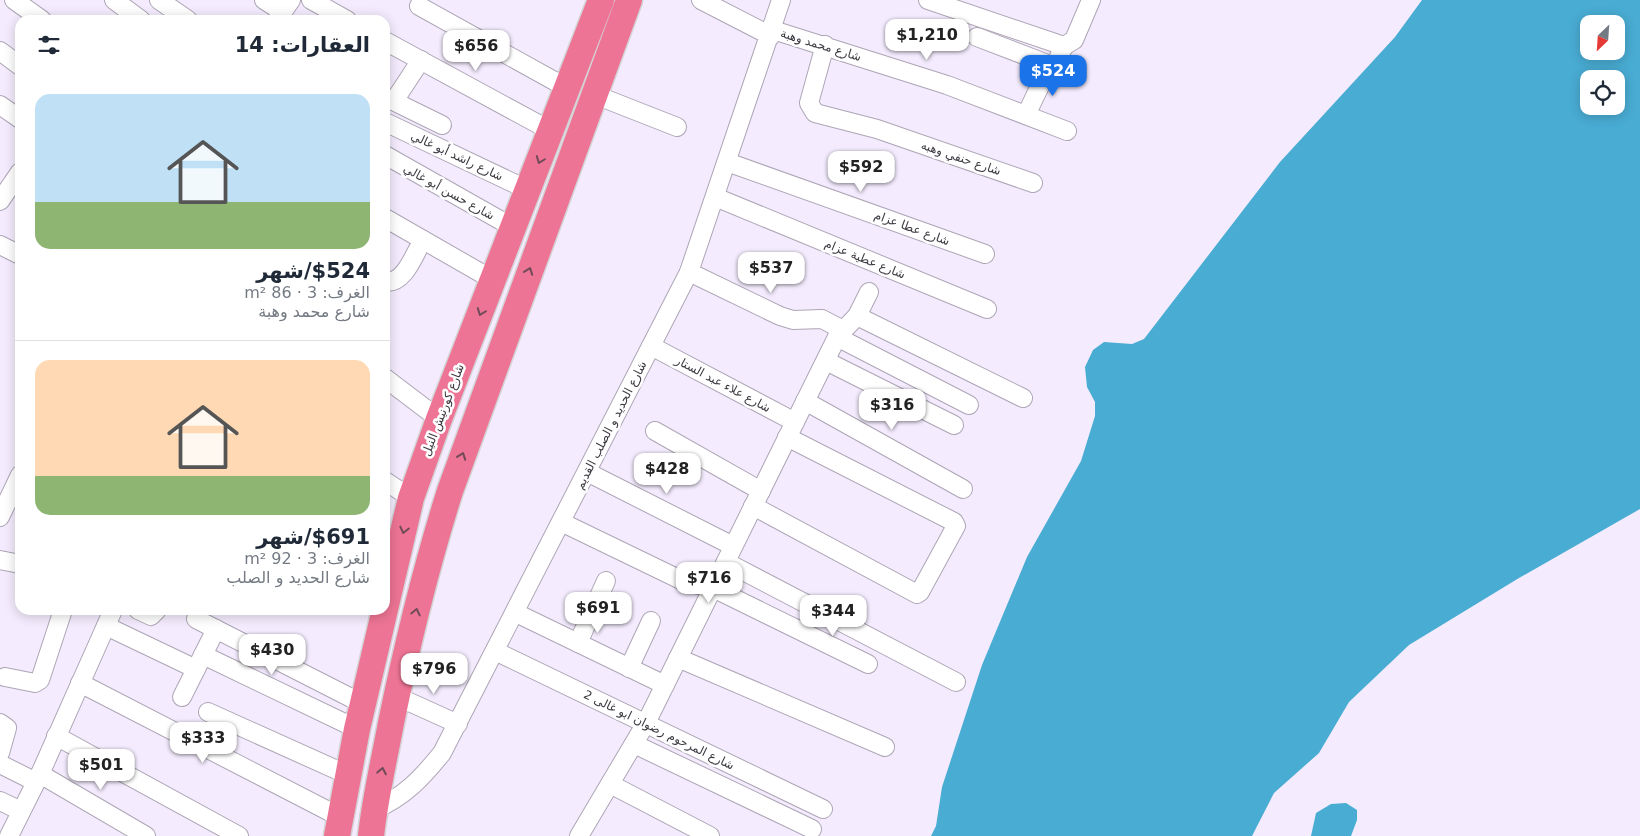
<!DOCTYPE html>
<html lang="ar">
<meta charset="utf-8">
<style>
:root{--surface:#fff;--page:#f2f2f3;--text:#1f2937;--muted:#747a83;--line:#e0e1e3;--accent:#1a73e8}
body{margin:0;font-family:"DejaVu Sans","Noto Naskh Arabic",sans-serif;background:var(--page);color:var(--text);direction:rtl;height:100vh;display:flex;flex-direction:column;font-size:19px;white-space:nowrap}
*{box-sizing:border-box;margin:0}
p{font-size:16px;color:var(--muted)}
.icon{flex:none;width:28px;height:28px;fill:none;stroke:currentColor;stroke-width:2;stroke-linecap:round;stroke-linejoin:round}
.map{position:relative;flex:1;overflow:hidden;direction:ltr}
.panel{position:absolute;left:15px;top:15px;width:375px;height:600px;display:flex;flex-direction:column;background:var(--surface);border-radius:15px;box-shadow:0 2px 12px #0003;direction:rtl}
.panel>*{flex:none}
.needle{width:32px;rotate:205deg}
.tools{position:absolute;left:1580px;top:15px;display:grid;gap:10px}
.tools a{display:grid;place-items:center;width:45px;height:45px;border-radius:10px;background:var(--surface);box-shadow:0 2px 12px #0003;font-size:25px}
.price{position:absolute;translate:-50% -42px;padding:0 11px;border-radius:10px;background:#fff;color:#222;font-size:16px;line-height:32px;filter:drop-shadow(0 1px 2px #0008)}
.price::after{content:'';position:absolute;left:50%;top:30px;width:15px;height:11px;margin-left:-8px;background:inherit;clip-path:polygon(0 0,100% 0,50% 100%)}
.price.current{background:var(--accent);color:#fff}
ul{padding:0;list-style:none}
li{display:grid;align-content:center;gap:10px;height:265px;padding:0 20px}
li+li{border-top:1px solid var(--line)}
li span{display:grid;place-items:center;height:155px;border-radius:15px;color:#555}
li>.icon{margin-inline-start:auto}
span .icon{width:90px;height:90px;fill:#fffc;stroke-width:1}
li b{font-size:21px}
h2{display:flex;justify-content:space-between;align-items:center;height:60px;padding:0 20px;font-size:21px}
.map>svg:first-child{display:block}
.water{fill:#49acd3;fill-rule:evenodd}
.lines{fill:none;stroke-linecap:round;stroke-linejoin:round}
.minor-casing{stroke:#ada5b5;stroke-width:20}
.highway-casing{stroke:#d4d3d5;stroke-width:29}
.minor{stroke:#fff;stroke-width:18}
.highway{stroke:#ed7494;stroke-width:26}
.oneway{stroke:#724b59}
.labels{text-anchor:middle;stroke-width:5;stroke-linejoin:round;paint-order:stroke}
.street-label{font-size:12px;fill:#3d3940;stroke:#fff}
</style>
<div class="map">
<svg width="1640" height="836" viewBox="0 0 1640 836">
<rect width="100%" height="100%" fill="#f4ecfe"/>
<!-- water -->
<g class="water">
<path d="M1422 0H1640V509L1519 578 1409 645 1349 702 1319 753 1274 793 1252 836H931L936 826 942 787 982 665 1027 557 1081 461 1095 416V402L1087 387 1085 367 1093 350 1104 342 1132 344 1144 339 1280 162 1395 37ZM1589 24H1616V51H1589ZM1589 79H1616V106H1589Z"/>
<path d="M1346 803 1357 810V820L1351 836H1311L1316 813 1331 804Z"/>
</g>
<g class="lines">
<defs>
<g id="minor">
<path d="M14 0 42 20"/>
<path d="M114 0 141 20"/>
<path d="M159 0 188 20"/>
<path d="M264 0 283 12"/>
<path d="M311 0 347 20"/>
<path d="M701 0 771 36"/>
<path d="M928 0 1064 46 1074 40 1091 0"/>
<path d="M419 6 567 88"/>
<path d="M277 20 291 0"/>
<path d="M773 30 947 85 1067 131"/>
<path d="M977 37 1050 65 1057 61 1064 46"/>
<path d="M385 41 551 131"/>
<path d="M825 45 809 103 815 113 877 129 1033 183"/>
<path d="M0 51 20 66"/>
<path d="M593 94 677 127"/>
<path d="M385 97 442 125"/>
<path d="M394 101 421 60"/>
<path d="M0 105 20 119"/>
<path d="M1026 115 1050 65"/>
<path d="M385 122 528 190"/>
<path d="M385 155 514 228"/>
<path d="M727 162 985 254"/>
<path d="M715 197 987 309"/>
<path d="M0 201 20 172"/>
<path d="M385 218 493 280"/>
<path d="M0 245 20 255"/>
<path d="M689 272 780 316 793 320 822 319 843 330"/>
<path d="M385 282C405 284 414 254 423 240"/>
<path d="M857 316 1023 398"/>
<path d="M837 337 969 405"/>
<path d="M651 346 795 422"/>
<path d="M826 361 954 425"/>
<path d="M385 378 439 419"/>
<path d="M805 401 963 489"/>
<path d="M655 431 761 491"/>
<path d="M587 472 733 546"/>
<path d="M385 481 411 498"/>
<path d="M753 506 917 594 920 592 956 526 954 522 787 437"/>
<path d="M0 517 20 475"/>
<path d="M561 522 685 582 713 588 868 664"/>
<path d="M0 560 20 564"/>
<path d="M726 562 956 682"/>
<path d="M138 610 151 616 157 610"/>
<path d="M516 613 665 685"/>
<path d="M196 619 363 704"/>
<path d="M106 626 196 669"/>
<path d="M578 643 606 581"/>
<path d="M495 651 823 809"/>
<path d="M203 655 357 729"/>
<path d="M678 658 885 747"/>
<path d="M629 668 651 621"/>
<path d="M5 677 35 683 40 680 63 610"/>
<path d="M80 683 340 817"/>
<path d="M396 696 458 724"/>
<path d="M182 697 216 629"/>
<path d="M208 712 348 775"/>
<path d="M0 723 7 728 0 753"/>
<path d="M56 736 239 836"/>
<path d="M634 744 812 829"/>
<path d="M0 764 36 782"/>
<path d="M40 774 146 836"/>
<path d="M610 784 710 836"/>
<path d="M0 801 21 811"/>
<path d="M374 810C405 796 421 779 442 753L689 272 781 0"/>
<path d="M9 836 40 774 113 610"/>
<path d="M579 836 646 723 837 337 857 316 869 292"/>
</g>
<g id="highway">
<path d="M337 836 357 729 411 498 439 419 601 0"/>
<path d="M371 836C375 798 384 761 391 723 407 645 426 567 450 491L629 0"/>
</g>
</defs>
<!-- minor casing -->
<use href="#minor" class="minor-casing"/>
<!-- highway casing -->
<use href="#highway" class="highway-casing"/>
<!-- minor -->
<use href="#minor" class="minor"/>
<!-- highway -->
<use href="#highway" class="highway"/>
</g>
<!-- one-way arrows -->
<defs><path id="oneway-chevron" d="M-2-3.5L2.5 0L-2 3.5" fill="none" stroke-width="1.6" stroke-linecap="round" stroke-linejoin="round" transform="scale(1.25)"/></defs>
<g class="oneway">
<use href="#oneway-chevron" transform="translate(540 160) rotate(111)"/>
<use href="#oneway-chevron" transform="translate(529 271) rotate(-70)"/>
<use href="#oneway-chevron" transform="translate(481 312) rotate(111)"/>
<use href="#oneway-chevron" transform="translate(462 456) rotate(-70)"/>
<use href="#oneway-chevron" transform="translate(404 530) rotate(103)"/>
<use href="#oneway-chevron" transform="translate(416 612) rotate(-77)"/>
<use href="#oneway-chevron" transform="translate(382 771) rotate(-79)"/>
</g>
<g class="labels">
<!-- street labels -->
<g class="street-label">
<text transform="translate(821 45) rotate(17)" y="4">شارع محمد وهبة</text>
<text transform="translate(457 156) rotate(25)" y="4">شارع راشد أبو غالي</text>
<text transform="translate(961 158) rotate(19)" y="4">شارع حنفي وهبه</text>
<text transform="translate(449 192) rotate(29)" y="4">شارع حسن أبو غالي</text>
<text transform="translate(912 228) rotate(20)" y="4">شارع عطا عزام</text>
<text transform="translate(865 259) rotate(22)" y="4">شارع عطية عزام</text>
<text transform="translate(723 384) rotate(28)" y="4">شارع علاء عبد الستار</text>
<text transform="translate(443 410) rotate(-69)" y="4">شارع كورنيش النيل</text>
<text transform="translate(611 425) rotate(-63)" y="4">شارع الحديد و الصلب القديم</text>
<text transform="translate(659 730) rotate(26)" y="4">شارع المرحوم رضوان ابو غالى 2</text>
</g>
</g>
</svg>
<div class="tools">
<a><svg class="needle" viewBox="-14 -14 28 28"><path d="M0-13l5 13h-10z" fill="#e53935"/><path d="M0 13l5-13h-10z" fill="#747a83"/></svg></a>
<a><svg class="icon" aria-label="locate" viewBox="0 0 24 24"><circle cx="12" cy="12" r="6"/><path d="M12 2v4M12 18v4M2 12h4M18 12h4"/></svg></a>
</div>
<b class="price" style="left:927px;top:61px">$1,210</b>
<b class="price" style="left:476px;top:72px">$656</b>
<b class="price current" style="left:1053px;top:97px">$524</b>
<b class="price" style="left:861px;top:193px">$592</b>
<b class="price" style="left:771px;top:294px">$537</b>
<b class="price" style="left:892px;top:431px">$316</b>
<b class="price" style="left:667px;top:495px">$428</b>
<b class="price" style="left:709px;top:604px">$716</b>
<b class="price" style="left:598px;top:634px">$691</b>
<b class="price" style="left:833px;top:637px">$344</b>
<b class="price" style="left:272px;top:676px">$430</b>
<b class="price" style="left:434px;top:695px">$796</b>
<b class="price" style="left:203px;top:764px">$333</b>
<b class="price" style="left:101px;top:791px">$501</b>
<section class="panel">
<h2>العقارات: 14<svg class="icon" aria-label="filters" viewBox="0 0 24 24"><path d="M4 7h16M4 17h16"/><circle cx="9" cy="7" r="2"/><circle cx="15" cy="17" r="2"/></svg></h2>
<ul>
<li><span style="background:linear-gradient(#bfe0f5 70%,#8fb573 0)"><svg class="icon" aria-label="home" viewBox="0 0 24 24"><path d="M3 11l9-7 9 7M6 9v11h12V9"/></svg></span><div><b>$524/شهر</b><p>الغرف: 3 · 86 m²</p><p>شارع محمد وهبة</p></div></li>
<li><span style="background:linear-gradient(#ffd9b3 75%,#8fb573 0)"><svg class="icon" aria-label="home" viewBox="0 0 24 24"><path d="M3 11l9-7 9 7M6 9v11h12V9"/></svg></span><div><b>$691/شهر</b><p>الغرف: 3 · 92 m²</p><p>شارع الحديد و الصلب</p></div></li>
</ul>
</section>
</div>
